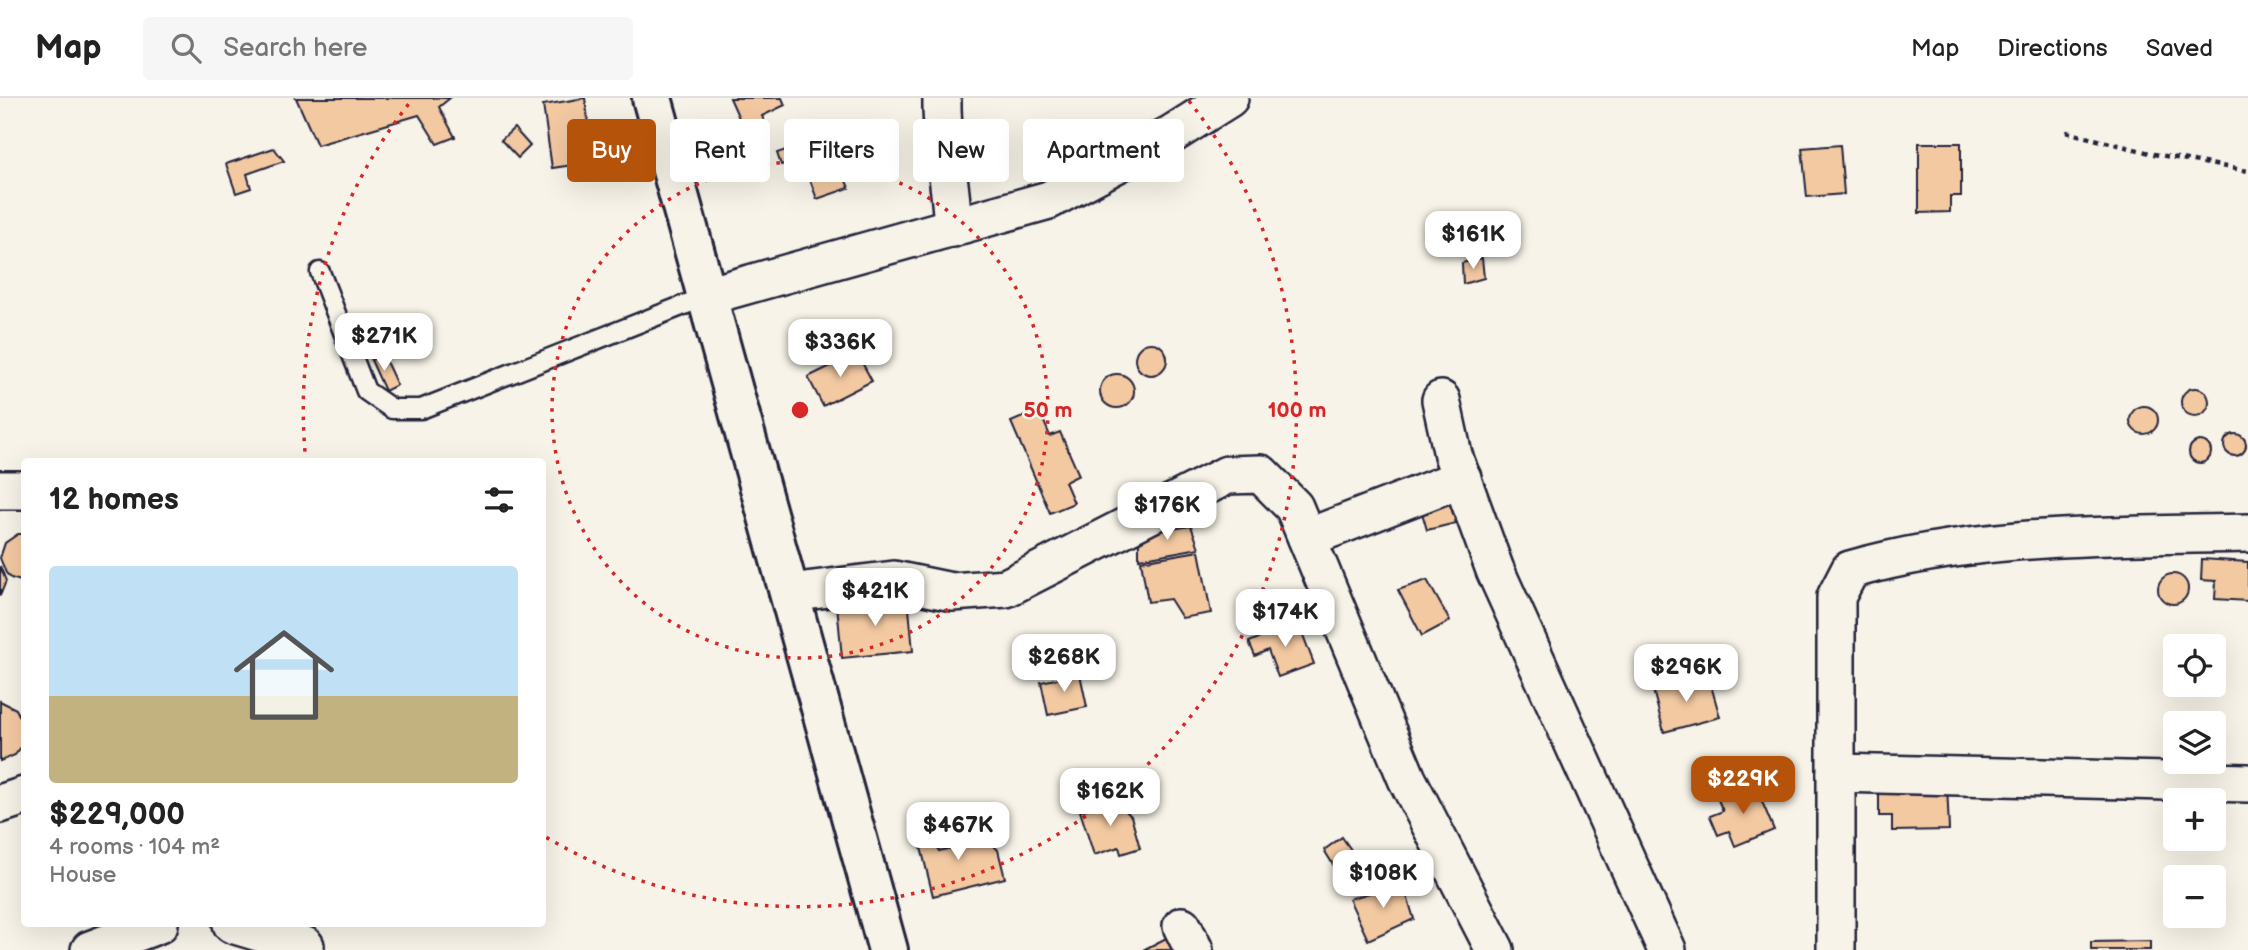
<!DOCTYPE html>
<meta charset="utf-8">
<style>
:root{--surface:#fff;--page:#f6f6f6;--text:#222;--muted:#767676;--line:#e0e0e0;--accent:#b45309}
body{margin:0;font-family:"Balsamiq Sans",sans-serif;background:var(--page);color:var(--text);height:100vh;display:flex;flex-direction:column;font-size:26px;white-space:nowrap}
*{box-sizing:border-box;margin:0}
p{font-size:23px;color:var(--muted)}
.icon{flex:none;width:38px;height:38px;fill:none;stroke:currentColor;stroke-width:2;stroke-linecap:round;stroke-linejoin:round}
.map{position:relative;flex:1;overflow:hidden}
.details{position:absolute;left:21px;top:360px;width:525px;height:469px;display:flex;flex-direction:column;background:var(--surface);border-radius:7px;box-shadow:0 7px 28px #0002}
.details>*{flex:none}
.guide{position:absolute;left:567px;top:21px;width:665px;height:63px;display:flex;gap:14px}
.controls{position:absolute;left:2163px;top:536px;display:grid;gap:14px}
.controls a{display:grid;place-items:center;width:63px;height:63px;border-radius:7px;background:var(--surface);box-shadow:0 7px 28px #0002;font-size:35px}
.price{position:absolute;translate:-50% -60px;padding:0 16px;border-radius:14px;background:#fff;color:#222;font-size:23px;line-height:46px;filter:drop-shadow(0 2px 4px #0008)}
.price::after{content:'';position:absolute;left:50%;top:42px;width:21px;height:16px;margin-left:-10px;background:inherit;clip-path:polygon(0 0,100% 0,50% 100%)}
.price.selected{background:var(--accent);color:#fff}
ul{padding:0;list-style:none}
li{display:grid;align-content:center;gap:14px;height:371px;padding:0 28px}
li span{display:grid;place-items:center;height:217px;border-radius:7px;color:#555}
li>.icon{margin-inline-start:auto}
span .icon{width:126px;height:126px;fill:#fffc;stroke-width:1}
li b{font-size:30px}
h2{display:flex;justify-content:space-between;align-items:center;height:84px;padding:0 28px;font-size:30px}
.tag{padding:0 24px;border-radius:7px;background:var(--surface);box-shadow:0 7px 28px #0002;font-size:24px;line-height:63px}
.tag.selected{background:var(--accent);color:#fff}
header{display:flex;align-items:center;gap:42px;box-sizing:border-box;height:98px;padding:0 35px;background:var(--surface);border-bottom:2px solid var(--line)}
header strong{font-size:33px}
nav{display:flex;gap:38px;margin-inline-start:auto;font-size:24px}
.search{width:490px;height:63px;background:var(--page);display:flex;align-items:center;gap:18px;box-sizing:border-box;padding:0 24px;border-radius:7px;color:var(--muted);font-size:26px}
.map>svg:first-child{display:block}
.building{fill:#f3c9a2;stroke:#22223b;stroke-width:2}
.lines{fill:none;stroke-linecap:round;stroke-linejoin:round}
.service-casing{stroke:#22223b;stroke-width:23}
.minor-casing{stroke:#22223b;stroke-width:42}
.secondary-casing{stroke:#22223b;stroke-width:44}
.path{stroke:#22223b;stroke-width:4.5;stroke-dasharray:5 5;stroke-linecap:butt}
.service{stroke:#f7f3e8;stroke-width:18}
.minor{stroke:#f7f3e8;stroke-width:37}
.secondary{stroke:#f7f3e8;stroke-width:38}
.ring{fill:none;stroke:#d62828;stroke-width:3.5;stroke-dasharray:3.5 7}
.centre{fill:#d62828;stroke:#f7f3e8;stroke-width:3.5}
.ring-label{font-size:21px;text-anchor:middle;font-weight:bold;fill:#d62828;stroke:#f7f3e8;stroke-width:5;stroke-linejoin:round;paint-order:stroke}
</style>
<header>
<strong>Map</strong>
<div class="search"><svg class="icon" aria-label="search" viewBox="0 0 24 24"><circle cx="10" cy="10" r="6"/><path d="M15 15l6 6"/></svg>Search here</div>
<nav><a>Map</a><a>Directions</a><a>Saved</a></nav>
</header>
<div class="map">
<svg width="2248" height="852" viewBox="0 0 2248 852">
<rect width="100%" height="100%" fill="#f7f3e8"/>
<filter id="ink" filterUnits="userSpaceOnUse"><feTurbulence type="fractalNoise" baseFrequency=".0143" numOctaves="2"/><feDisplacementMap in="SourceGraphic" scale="14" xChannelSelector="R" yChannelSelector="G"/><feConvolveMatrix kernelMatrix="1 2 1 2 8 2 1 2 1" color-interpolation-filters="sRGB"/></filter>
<g filter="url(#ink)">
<!-- building -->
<g class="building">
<path d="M296 0H450L439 9 455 39 437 46 419 17 317 47Z"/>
<path d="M585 0 594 64 552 70 543 7Z"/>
<path d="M730 0H782L785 7 762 18 767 30 748 40Z"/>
<path d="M514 30 530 48 518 60 501 42Z"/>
<path d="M823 39 834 70 840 68 849 90 817 101 802 60 781 67 777 55Z"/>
<path d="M1919 45H1961V98H1950V114L1919 115Z"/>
<path d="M1840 47 1844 96 1807 99 1802 50Z"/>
<path d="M274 50 284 63 247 76 251 90 236 95 226 66Z"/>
<path d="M1482 160 1484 180 1463 186 1462 165Z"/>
<circle cx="1151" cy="261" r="16"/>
<path d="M857 255 872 283 823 308 808 279Z"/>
<path d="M383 257 397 287 385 293 371 262Z"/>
<circle cx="1117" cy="293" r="17"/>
<circle cx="2195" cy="304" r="14"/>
<circle cx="2144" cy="322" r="14"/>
<path d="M1039 312 1050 338 1060 334 1079 377 1065 384 1074 405 1050 415 1011 324Z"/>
<circle cx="2235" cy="347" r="11"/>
<circle cx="2200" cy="354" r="11"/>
<path d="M1447 396 1456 425 1427 432 1418 401Z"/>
<path d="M1191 428 1199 450 1139 461V436Z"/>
<path d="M18 436H24V484L11 480 6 475 0 460 5 445Z"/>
<path d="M1199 453 1211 515 1182 520 1170 501 1148 504 1141 463Z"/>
<path d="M2202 461 2248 464V503L2215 501 2216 483 2201 482Z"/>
<path d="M0 468 6 483 0 498Z"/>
<circle cx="2173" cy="491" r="15"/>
<path d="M1427 482 1450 523 1422 538 1398 492Z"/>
<path d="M908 500 913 553 842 560 837 507Z"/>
<path d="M1298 524 1314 566 1278 579 1268 552 1255 558 1249 544Z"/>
<path d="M1080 576 1087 609 1048 617 1041 584Z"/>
<path d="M1708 577 1720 619 1664 634 1653 592Z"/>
<path d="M0 603 16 611 24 627 21 649 15 657 0 663Z"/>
<path d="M1947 686 1949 732 1892 733V718H1879V687Z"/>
<path d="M1755 687 1774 732 1735 748 1729 733 1718 737 1710 718 1723 713 1718 702Z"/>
<path d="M1115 702 1131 718 1140 750 1121 756 1119 749 1094 757 1080 713Z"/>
<path d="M931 720 939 753 987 741 998 752 1005 780 933 798 915 725Z"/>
<path d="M1342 739 1363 769 1346 787 1324 752Z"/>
<path d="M1403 785 1414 821 1368 842 1349 801Z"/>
<path d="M1176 835 1193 852H1143Z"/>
<path d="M2150 843V852H2091V844Z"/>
</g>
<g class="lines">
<defs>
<path id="service" d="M320 174 366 293 392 311H421L707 198"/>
<g id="minor">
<path d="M942 0C941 43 951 86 953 130"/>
<path d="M707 198 1049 102 1172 36 1229 0"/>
<path d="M1441 302 1453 357 1495 472 1667 852"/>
<path d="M0 392H24"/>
<path d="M1307 440 1462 380"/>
<path d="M789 495 894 482 952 494 1006 490 1227 377 1261 376 1294 409 1407 681 1495 852"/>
<path d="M1836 675 2248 685"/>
<path d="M0 706 24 698"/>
<path d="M232 826 305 848"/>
<path d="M1182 828 1194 852"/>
<path d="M90 852 159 826"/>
<path d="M1836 852V499L1850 472C1978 435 2115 438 2248 435"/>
</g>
<path id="secondary" d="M652 0 888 852"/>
</defs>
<!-- service casing -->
<use href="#service" class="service-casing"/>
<!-- minor casing -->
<use href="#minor" class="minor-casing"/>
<!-- secondary casing -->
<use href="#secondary" class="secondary-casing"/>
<!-- path -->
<path class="path" d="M2066 34 2154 56 2248 73"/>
<!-- service -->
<use href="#service" class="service"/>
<!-- minor -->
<use href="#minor" class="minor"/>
<!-- secondary -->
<use href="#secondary" class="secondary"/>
</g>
</g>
<!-- distance rings -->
<g class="ring">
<circle cx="800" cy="312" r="248"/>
<path d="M306 364A497 497 0 0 1 411 3M1189 3A497 497 0 0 1 544 738"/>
</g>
<circle cx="800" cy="312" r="10" class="centre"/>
<g class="ring-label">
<text x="1048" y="319">50 m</text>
<text x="1297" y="319">100 m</text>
</g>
</svg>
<div class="controls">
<a><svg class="icon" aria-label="locate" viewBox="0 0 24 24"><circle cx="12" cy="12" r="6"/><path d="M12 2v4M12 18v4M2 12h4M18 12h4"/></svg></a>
<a><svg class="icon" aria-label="layers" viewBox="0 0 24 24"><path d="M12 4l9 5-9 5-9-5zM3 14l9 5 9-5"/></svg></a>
<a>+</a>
<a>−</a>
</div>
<b class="price" style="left:1473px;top:173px">$161K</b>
<b class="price" style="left:384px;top:275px">$271K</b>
<b class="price" style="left:840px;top:281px">$336K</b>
<b class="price" style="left:1167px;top:444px">$176K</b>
<b class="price" style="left:875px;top:530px">$421K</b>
<b class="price" style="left:1285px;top:551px">$174K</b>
<b class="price" style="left:1064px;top:596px">$268K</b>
<b class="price" style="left:1686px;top:606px">$296K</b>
<b class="price selected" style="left:1743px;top:718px">$229K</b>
<b class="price" style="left:1110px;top:730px">$162K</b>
<b class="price" style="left:958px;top:764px">$467K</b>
<b class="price" style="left:1383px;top:812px">$108K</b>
<div class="guide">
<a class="tag selected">Buy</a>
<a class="tag">Rent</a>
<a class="tag">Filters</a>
<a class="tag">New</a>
<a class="tag">Apartment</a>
</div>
<section class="details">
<h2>12 homes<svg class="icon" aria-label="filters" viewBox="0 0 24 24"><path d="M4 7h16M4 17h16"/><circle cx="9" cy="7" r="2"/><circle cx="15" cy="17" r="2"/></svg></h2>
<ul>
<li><span style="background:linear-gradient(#bfe0f5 60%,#c2b280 0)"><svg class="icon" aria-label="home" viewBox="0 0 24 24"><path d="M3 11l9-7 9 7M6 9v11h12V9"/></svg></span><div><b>$229,000</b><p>4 rooms · 104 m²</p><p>House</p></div></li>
</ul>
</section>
</div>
